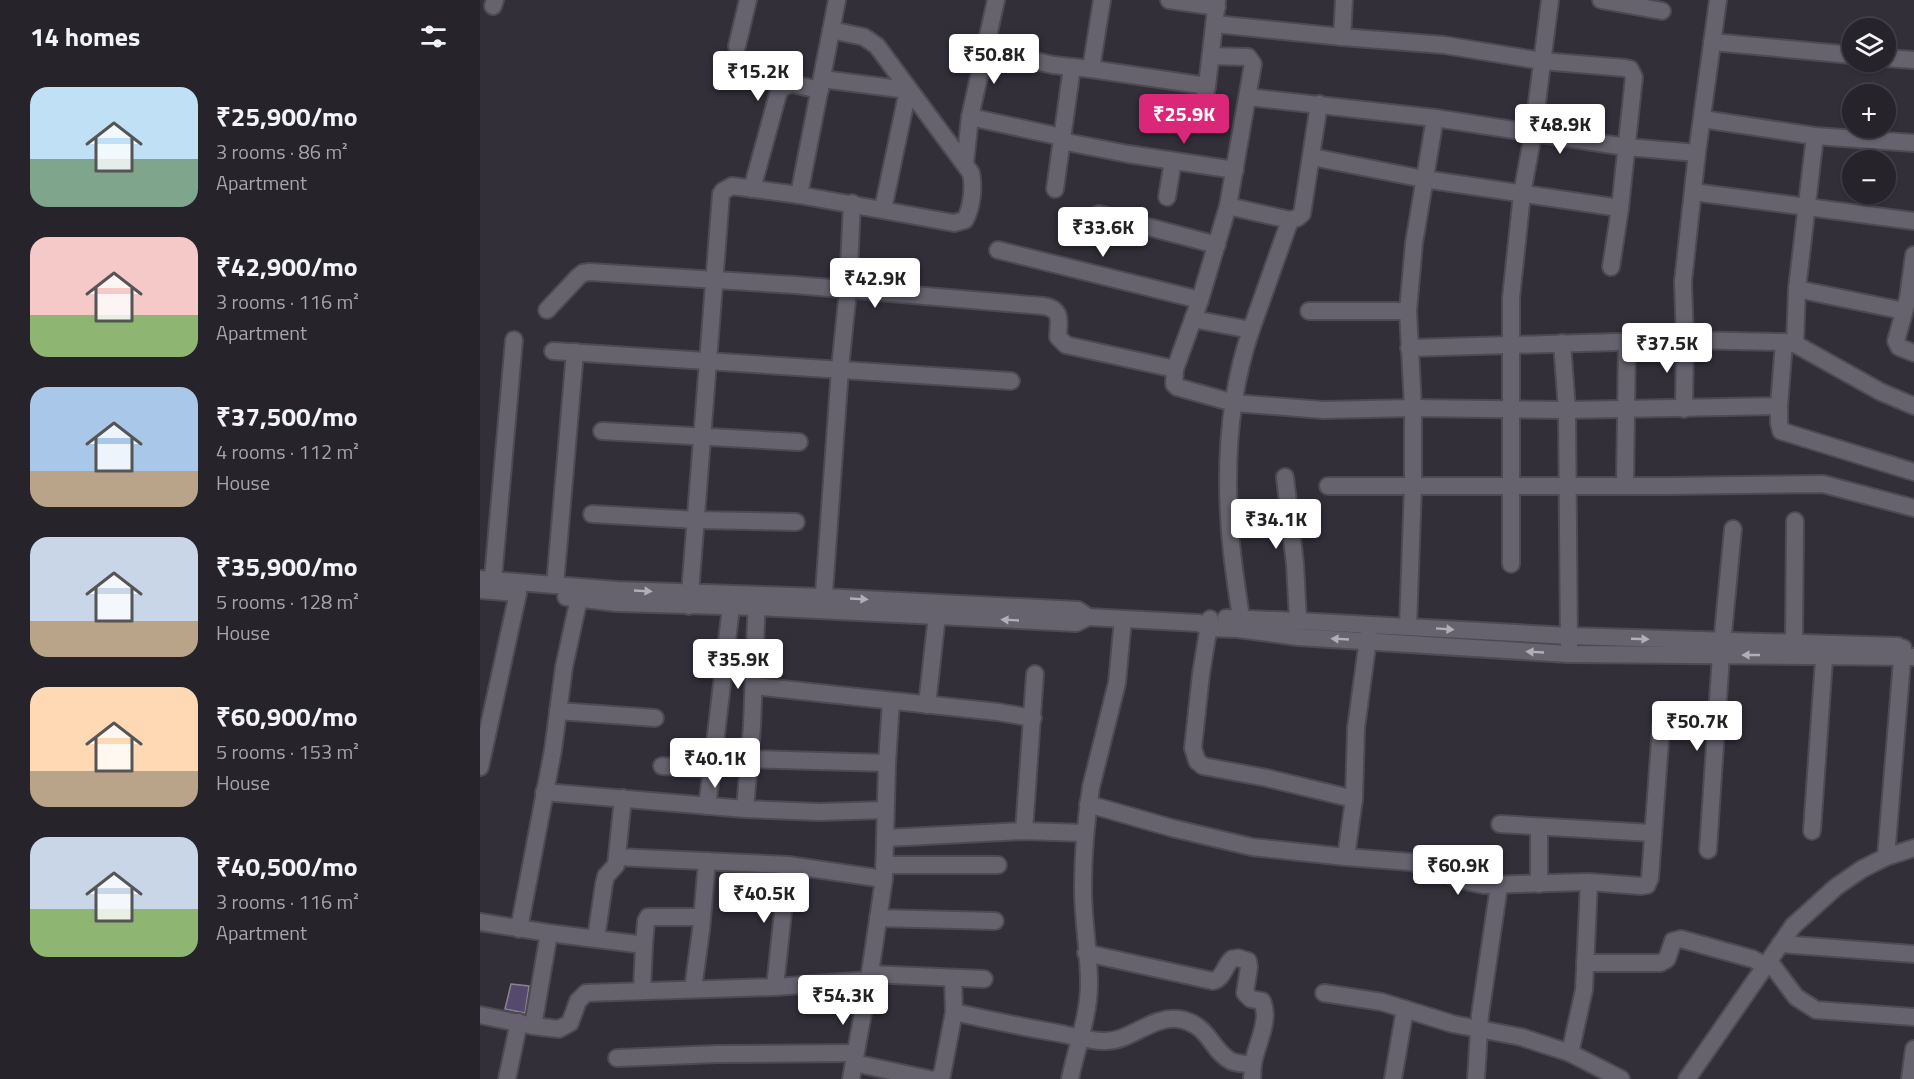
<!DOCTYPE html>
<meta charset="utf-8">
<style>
:root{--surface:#26232b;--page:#322f37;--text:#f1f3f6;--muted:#a4a4a9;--line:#424047;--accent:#db2777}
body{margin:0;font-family:"Titillium Web",sans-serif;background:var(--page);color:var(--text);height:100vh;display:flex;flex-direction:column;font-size:22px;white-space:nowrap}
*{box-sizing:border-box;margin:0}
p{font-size:20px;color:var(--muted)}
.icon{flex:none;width:33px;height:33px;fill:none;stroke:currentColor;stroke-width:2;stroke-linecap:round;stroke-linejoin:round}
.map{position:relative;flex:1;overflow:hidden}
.side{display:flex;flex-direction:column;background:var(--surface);width:480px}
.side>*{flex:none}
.buttons{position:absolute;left:1362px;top:18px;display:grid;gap:12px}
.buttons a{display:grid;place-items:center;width:54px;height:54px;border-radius:50%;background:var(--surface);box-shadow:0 2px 4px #0004,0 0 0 2px var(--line);font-size:30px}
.price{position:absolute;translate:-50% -51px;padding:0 14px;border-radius:6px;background:#fff;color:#222;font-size:20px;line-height:39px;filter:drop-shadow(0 2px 3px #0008)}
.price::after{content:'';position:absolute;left:50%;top:36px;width:18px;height:14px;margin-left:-9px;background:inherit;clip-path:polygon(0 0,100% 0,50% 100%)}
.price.current{background:var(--accent);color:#fff}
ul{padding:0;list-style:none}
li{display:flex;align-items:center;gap:18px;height:150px;padding:0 30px}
li span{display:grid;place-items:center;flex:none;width:168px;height:120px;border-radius:18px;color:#555}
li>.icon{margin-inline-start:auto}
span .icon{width:72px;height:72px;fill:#fffc;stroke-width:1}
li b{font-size:26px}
h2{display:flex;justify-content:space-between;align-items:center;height:72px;padding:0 30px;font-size:26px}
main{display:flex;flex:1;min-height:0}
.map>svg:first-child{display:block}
.building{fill:#55496e;stroke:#87848f;stroke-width:1.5}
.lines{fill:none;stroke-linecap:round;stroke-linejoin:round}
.minor-casing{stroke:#4d4a53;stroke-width:20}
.minor{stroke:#67636e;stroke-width:16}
.oneway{fill:#b1aeb7}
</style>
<main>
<section class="side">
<h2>14 homes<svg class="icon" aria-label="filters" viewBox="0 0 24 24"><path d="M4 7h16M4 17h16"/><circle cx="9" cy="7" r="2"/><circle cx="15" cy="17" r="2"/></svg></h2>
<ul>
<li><span style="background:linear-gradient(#bfe0f5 60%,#7fa58c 0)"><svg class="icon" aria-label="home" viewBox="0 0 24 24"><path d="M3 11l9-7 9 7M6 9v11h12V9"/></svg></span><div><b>₹25,900/mo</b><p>3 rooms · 86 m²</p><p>Apartment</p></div></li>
<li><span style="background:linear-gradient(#f6c9c9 65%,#8fb573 0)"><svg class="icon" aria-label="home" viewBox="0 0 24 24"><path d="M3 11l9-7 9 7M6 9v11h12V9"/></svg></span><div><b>₹42,900/mo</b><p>3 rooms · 116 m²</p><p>Apartment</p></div></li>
<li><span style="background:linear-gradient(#a9c7e8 70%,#b9a48a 0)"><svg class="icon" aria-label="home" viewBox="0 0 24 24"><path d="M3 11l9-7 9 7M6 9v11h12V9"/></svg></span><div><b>₹37,500/mo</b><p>4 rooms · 112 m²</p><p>House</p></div></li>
<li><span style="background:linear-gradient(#c9d6e8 70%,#b9a48a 0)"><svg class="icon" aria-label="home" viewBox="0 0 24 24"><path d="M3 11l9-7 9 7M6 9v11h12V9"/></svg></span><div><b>₹35,900/mo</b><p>5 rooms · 128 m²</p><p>House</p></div></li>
<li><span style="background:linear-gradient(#ffd9b3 70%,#b9a48a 0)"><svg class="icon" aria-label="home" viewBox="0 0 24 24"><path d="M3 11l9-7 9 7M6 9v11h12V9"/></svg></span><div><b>₹60,900/mo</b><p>5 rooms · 153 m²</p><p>House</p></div></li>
<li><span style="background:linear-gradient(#c9d6e8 60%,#8fb573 0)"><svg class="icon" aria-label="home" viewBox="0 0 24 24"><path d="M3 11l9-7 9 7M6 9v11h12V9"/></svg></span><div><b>₹40,500/mo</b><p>3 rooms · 116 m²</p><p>Apartment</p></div></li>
</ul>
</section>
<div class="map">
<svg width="1434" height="1079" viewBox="0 0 1434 1079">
<rect width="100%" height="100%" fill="#322f39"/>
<!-- building -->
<path class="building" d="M31 984 49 986 45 1013 25 1009Z"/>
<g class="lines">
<defs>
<g id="minor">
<path d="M689 0 737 7"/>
<path d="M1121 0 1182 11"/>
<path d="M13 6 15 0"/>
<path d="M735 24 862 37 964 45 1062 61 1145 68 1150 69 1154 77 1140 208 944 179 832 157"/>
<path d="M862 37 864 0"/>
<path d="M1232 42 1372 55"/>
<path d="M257 46 268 0"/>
<path d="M504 49 573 65 611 69 622 0"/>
<path d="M731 56 768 57 773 64 748 206 720 300 695 369 694 384 697 387 754 403 843 410 933 408 1087 410 1299 406 1304 342"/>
<path d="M1406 58 1434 60"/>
<path d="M611 69 727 86 720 121"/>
<path d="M342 79 428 90 403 209"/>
<path d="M727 86 737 0"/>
<path d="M768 97 955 118 1146 147 1217 153 1238 0"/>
<path d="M490 117 582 137"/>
<path d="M1222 119 1335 136 1434 143"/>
<path d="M1335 136 1317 289 1424 311"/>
<path d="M581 141 648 154 755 170"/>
<path d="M485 164 490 117 516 0"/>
<path d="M272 189 298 94 302 87 312 84 340 90"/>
<path d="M575 189 592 67"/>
<path d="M1213 192 1434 221"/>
<path d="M319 195 474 223 485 220C492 207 494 187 491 173L397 46 384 37 351 30"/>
<path d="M687 197 693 161"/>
<path d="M748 206 810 220 771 330"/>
<path d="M619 214 737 245"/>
<path d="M810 220 817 218 822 214 839 104"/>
<path d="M518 250 720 300"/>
<path d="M1434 255 1428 298 1416 341 1419 347 1434 353"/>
<path d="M1131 267 1140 208"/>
<path d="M67 310 98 277 103 273 110 272 315 285 563 306C584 309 578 323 578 337L586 345 695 369"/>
<path d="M829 311H928"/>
<path d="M713 319 771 330C749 394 745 465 750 531 752 561 757 589 761 618"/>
<path d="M1082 343 1087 410 1089 647"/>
<path d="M1315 344 1317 289"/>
<path d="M929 348 1205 340 1304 342 1315 344 1401 392 1434 406"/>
<path d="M73 351 531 381"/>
<path d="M1299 406V423L1301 431 1434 472"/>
<path d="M1204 409 1205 340 1203 282 1217 153"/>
<path d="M122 431 319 442"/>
<path d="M805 477 815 564 818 621"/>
<path d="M848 486H1186L1343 484 1434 508"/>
<path d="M1145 486 1147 341"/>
<path d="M112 514 217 520 316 522"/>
<path d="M1031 564V298L1042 194 1053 134 1070 0"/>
<path d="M0 579 137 590 344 597 598 610 608 617 719 623 729 628 758 629 818 637 1088 654 1434 657"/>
<path d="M13 579 34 340"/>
<path d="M75 585 95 352"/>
<path d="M0 590 36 593"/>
<path d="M86 597 137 603 277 607 596 623 608 617"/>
<path d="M209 606 241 194 243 191 252 186 319 195 357 0"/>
<path d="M343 607 360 369 368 290 372 203"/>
<path d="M746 618 818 621 1090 636 1418 646"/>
<path d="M730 619 721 674 713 748 717 761 723 766 728 767 787 778 874 799"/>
<path d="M928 627 933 486V408L928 311 934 243 955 118"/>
<path d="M889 632 876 728 874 799 866 857 931 862 990 882 1004 885 1109 882 1161 886 1167 885 1170 878 1181 727"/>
<path d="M1314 643 1315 521"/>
<path d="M274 686 518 712 553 718"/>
<path d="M447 705 458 606"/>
<path d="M78 711 175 718"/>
<path d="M269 759 407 763"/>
<path d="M182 766 232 769 227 806"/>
<path d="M0 767 38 593"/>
<path d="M232 769 251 607"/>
<path d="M64 792 265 809 340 812 405 810"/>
<path d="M608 804 692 828 772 847 866 857"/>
<path d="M265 809 272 726 277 595"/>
<path d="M1020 824 1172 833"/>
<path d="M1059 827V884"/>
<path d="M544 831 555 674"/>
<path d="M1332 831 1345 645"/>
<path d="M406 838 544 831 605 833"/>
<path d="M1228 850 1241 655 1253 529"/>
<path d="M137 857 308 865 404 879"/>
<path d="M1406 857 1423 648"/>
<path d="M404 865H518"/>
<path d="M398 918 515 921"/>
<path d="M0 922 69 933 164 945 162 990"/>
<path d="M39 929 73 750 84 667 99 598"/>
<path d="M116 938 124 884 126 876 136 865 143 798"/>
<path d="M1300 944 1434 954"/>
<path d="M164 945 166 921 168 917H222"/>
<path d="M606 953 733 981C743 979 745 965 752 959L758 958 768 961 769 967 765 993 771 999 782 1001C791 1020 776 1045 773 1064 772 1069 773 1074 772 1079"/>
<path d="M1289 961 1316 997 1336 1010 1434 1017"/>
<path d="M1105 963H1180L1187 959 1193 941 1201 939 1273 959 1286 966"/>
<path d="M390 974 504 979"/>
<path d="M295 987 308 865"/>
<path d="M213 989 221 930 227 861"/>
<path d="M844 993 902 1002 973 1024 1041 1037 1090 1053 1141 1079"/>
<path d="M474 1012C509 1020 543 1027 578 1033 593 1036 609 1041 624 1041 650 1042 671 1016 698 1019 730 1024 730 1050 751 1061 758 1064 766 1064 773 1064"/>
<path d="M0 1015 53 1026 79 1029 90 1023 98 1001 106 993 295 987 389 980"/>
<path d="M53 1026 69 933"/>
<path d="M1090 1053 1104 990 1109 882"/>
<path d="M137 1058 238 1054 375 1053"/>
<path d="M374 1063 449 1079"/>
<path d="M27 1079 39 1022"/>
<path d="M371 1079 389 980 404 879 407 763 411 701"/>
<path d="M456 1079 462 1075 474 1012 473 978"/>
<path d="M590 1079C596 1049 609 1016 609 984 609 952 603 920 603 888 603 854 606 820 611 787L637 683 643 619"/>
<path d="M913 1079 925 1009"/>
<path d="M996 1079 1000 1015 1019 886"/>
<path d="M1207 1079 1313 926 1356 887 1382 869 1406 857 1434 848"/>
<path d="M1430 1079 1434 1049"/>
</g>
</defs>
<!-- minor casing -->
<use href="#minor" class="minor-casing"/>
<!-- minor -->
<use href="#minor" class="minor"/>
</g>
<!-- one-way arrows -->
<defs><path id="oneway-solid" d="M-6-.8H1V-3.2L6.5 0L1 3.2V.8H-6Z" transform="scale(1.5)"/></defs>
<g class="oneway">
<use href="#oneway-solid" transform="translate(163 591) rotate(3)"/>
<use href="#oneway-solid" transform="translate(379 599) rotate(3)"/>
<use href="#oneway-solid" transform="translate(530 620) rotate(-177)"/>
<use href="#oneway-solid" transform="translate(965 629) rotate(4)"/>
<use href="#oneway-solid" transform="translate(860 639) rotate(-177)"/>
<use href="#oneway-solid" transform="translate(1160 639) rotate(2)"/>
<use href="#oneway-solid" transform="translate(1055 652) rotate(-177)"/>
<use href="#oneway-solid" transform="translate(1271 655) rotate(-180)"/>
</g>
</svg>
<div class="buttons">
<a><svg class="icon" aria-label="layers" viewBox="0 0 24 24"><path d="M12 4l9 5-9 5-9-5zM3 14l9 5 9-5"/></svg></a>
<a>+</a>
<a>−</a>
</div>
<b class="price" style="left:514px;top:85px">₹50.8K</b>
<b class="price" style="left:278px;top:102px">₹15.2K</b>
<b class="price current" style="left:704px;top:145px">₹25.9K</b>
<b class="price" style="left:1080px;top:155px">₹48.9K</b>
<b class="price" style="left:623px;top:258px">₹33.6K</b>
<b class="price" style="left:395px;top:309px">₹42.9K</b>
<b class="price" style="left:1187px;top:374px">₹37.5K</b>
<b class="price" style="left:796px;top:550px">₹34.1K</b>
<b class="price" style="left:258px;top:690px">₹35.9K</b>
<b class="price" style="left:1217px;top:752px">₹50.7K</b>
<b class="price" style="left:235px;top:789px">₹40.1K</b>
<b class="price" style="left:978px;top:896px">₹60.9K</b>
<b class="price" style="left:284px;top:924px">₹40.5K</b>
<b class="price" style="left:363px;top:1026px">₹54.3K</b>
</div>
</main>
